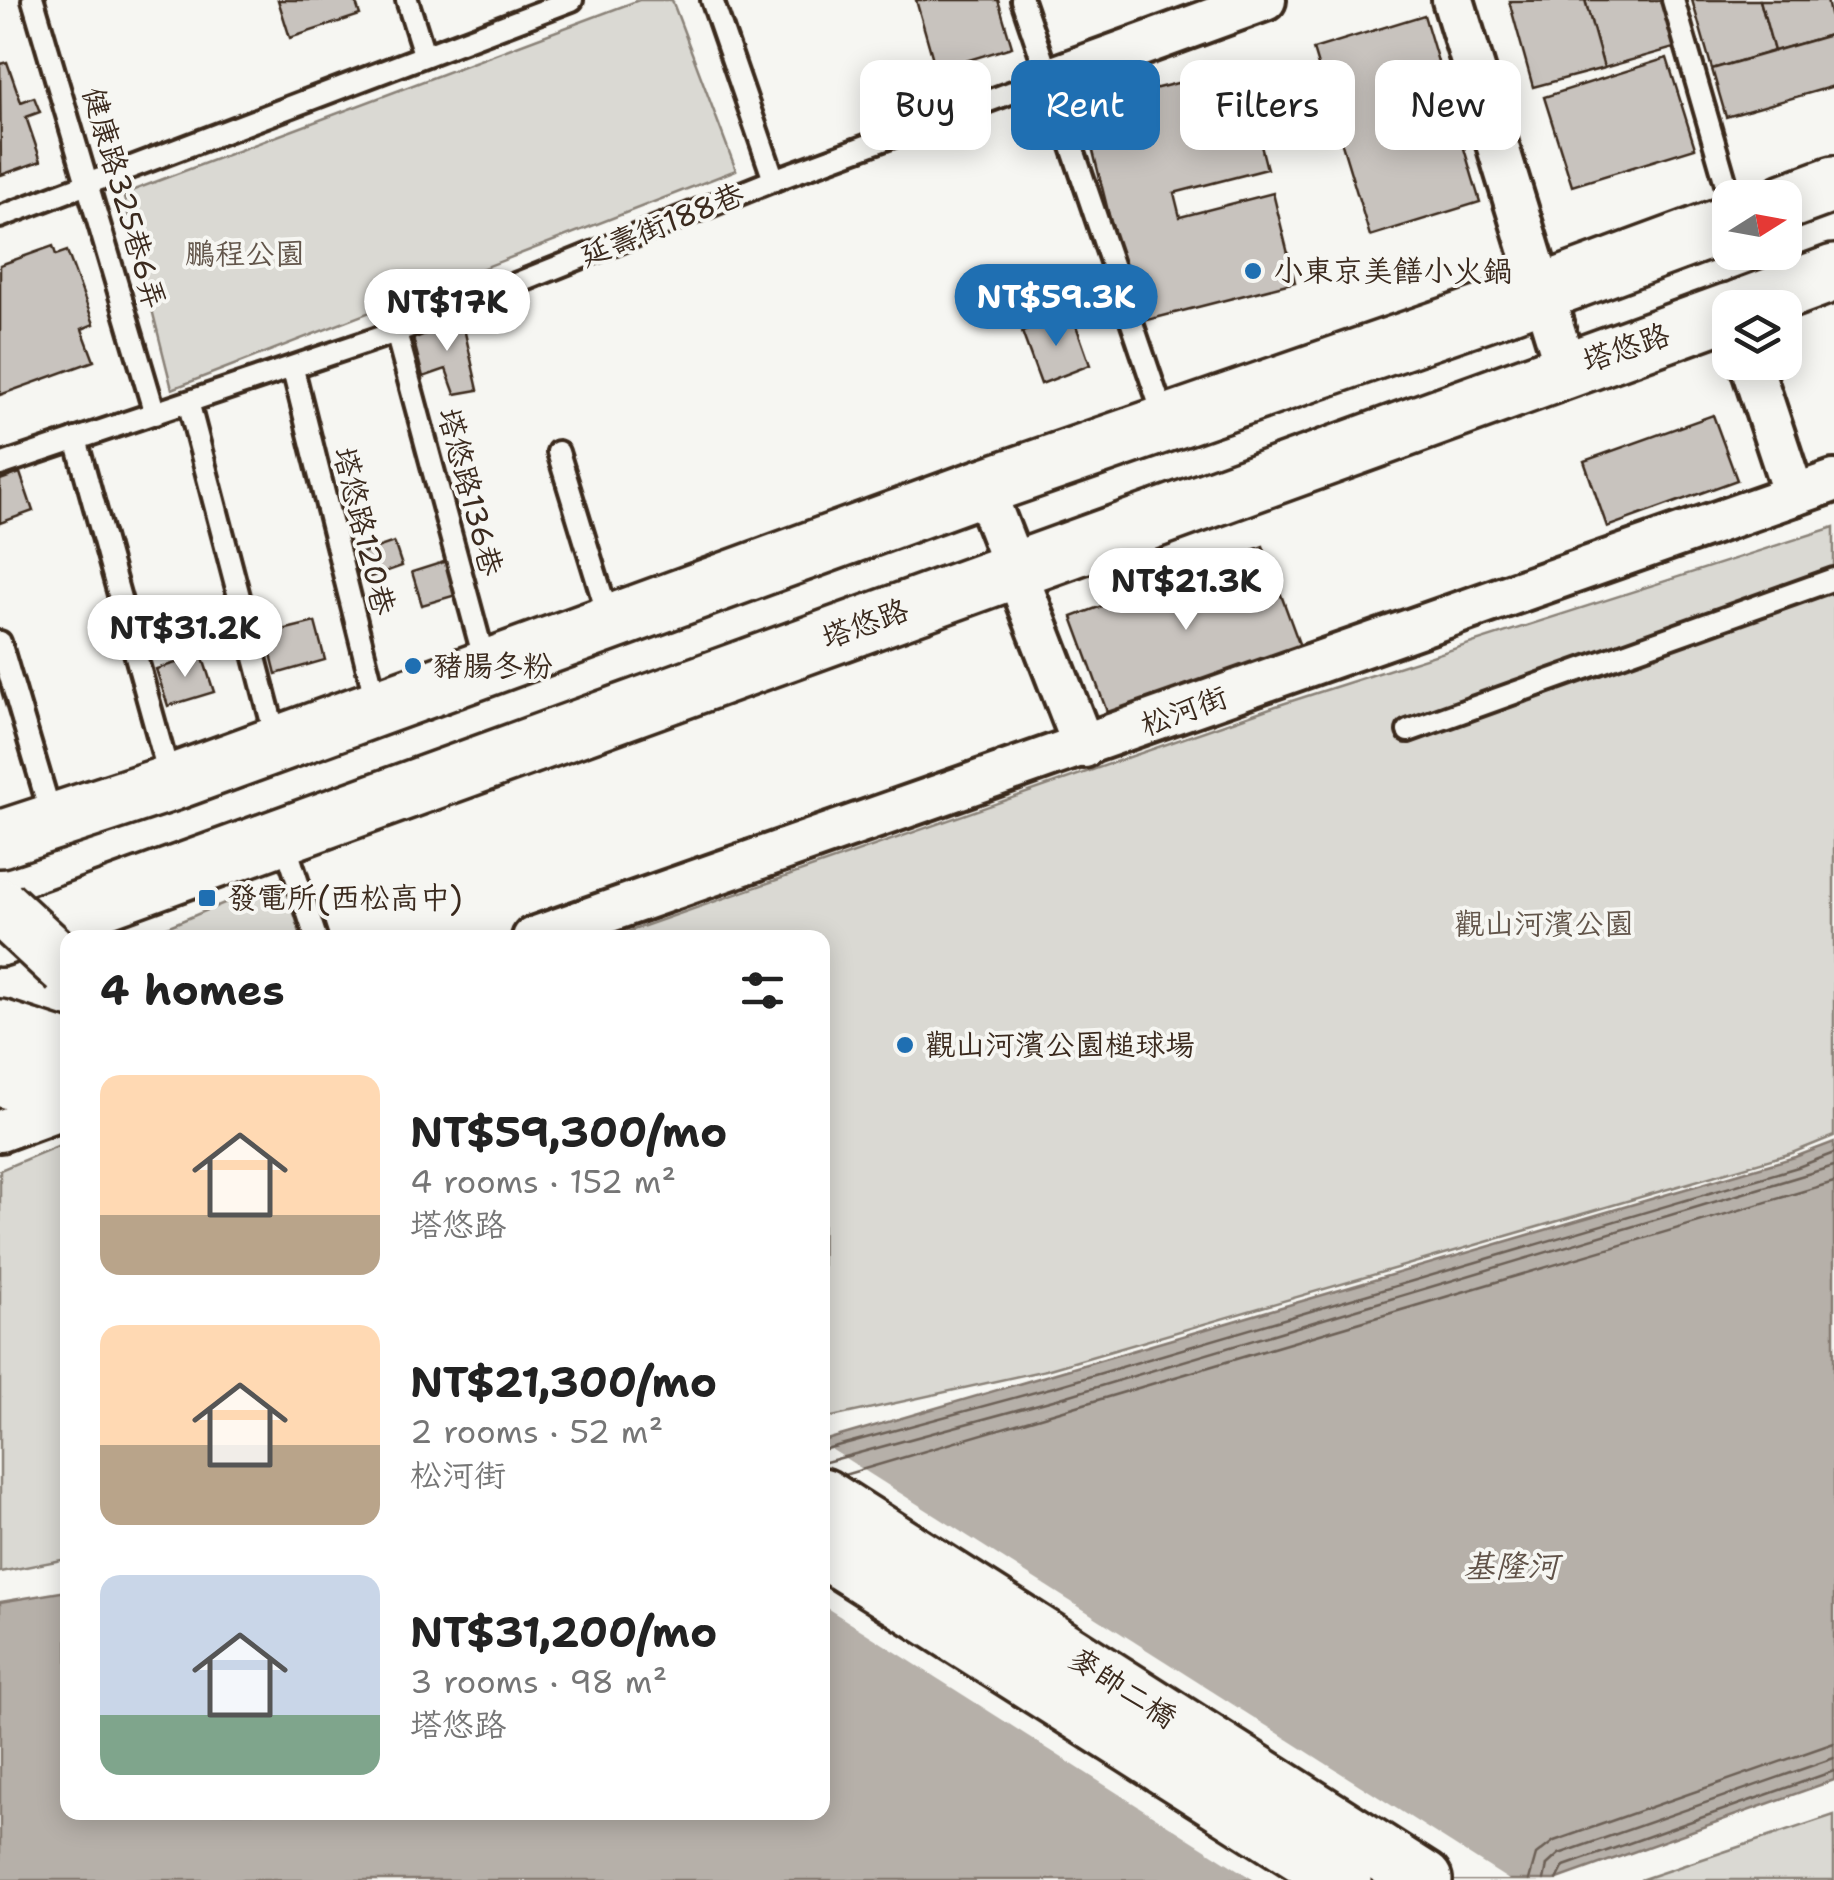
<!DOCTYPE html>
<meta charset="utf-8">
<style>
:root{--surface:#fff;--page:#f2f2f2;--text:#222;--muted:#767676;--accent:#1f6fb2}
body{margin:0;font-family:"Shantell Sans","LXGW WenKai TC",sans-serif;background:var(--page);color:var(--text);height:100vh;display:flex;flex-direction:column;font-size:38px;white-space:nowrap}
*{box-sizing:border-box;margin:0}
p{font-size:32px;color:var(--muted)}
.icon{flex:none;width:55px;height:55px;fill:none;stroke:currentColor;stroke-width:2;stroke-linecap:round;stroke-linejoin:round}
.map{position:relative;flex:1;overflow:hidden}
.details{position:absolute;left:60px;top:930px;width:770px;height:890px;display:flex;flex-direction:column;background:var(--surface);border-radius:20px;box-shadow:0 5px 25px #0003}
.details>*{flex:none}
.guide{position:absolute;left:860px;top:60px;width:822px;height:90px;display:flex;gap:20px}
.needle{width:65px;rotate:79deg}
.fabs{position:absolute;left:1712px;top:180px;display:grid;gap:20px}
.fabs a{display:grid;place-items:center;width:90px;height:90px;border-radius:20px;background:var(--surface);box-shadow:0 5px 25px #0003;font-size:50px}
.price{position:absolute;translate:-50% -85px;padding:0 22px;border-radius:35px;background:#fff;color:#222;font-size:32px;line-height:65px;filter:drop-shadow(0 2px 5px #0008)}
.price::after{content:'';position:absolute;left:50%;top:60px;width:30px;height:22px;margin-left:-15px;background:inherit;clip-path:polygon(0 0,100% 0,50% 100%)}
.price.on{background:var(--accent);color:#fff}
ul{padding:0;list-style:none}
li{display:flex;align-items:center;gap:30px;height:250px;padding:0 40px}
li span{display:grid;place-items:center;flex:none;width:280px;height:200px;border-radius:20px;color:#555}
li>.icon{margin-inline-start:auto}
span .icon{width:120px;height:120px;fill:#fffc;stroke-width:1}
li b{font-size:42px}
h2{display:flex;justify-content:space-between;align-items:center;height:120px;padding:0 40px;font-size:42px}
.pill{padding:0 35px;border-radius:20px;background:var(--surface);box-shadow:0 5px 25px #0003;font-size:35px;line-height:90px}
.pill.on{background:var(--accent);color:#fff}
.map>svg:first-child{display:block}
.green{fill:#dad9d3;stroke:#8a8278;stroke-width:2.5}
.water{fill:#b6b0a9;stroke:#857a71;stroke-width:2.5}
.pier{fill:#f6f6f2}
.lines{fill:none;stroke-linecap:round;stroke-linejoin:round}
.shore{stroke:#6c6056;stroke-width:2.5}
.building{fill:#c8c3be;stroke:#3b2a1e;stroke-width:2.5}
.service-casing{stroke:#3b2a1e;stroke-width:28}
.minor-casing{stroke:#3b2a1e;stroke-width:48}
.secondary-casing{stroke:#3b2a1e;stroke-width:62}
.trunk-casing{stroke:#3b2a1e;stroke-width:62}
.service{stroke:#f6f6f2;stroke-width:20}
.minor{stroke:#f6f6f2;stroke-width:40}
.secondary{stroke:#f6f6f2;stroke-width:55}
.trunk{stroke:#f6f6f2;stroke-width:55}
.trunk-bridge-casing{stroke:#3b2a1e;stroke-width:62;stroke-linecap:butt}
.trunk-bridge{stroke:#f6f6f2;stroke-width:55}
.poi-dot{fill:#1f6fb2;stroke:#f6f6f2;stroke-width:4}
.labels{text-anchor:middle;stroke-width:8;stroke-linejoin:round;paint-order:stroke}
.street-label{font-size:30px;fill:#3b2a1e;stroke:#f6f6f2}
.park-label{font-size:30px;fill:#63564b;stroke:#f6f6f2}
.poi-label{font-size:30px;fill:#3b2a1e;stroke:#f6f6f2;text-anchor:start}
.water-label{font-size:32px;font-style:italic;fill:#605248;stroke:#f6f6f2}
</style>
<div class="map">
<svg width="1834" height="1880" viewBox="0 0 1834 1880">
<rect width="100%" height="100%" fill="#f6f6f2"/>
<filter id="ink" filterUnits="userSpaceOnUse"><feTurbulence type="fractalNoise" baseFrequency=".01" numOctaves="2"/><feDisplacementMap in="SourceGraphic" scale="20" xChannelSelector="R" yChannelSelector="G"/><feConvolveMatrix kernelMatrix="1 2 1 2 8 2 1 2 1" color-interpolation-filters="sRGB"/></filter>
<g filter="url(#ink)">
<!-- green -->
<g class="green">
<path d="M639 0H672L736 170 172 389 123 194Z"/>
<path d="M1834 527V1136L1792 1153 1046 1370 823 1419 822 938H610L1276 706Z"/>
<path d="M284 878 301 937H143Z"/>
<path d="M67 1142V1559L0 1572V1170Z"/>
<path d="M1834 1815V1880H1640Z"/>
</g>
<!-- water -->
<path class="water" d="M1834 1142V1780L1555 1880H0V1602L67 1591 68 1812H822L823 1441 1795 1157Z"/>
<!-- pier -->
<path class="pier" d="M823 1444 1509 1880H1254L822 1605Z"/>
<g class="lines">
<!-- shore -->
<g class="shore">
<path d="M822 1450 1054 1387 1798 1167 1834 1153"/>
<path d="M822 1463 1057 1399 1834 1166"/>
<path d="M844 1475 1834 1182"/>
<path d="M1529 1880 1536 1855 1554 1841 1834 1743"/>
<path d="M1544 1880 1547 1865 1559 1854 1834 1758"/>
<path d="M1557 1880 1564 1866 1834 1771"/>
</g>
</g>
<!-- building -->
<g class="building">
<path d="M278 0H355L360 15 290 38Z"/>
<path d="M916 0H998L1012 47 936 70Z"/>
<path d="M1585 0H1661L1674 48 1604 68Z"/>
<path d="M1585 0 1604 68 1533 87 1509 1Z"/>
<path d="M1692 0H1760L1774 51 1712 69Z"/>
<path d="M1760 0H1827L1834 34 1774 51Z"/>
<path d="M1424 15 1480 202 1370 236 1313 49Z"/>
<path d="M1834 34V86L1726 117 1712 69Z"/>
<path d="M1667 58 1695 148 1572 186 1544 97Z"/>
<path d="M7 62 21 102 34 97 40 112 26 117 41 161 1 175 0 64Z"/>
<path d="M1241 67 1267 169 1174 193 1180 217 1273 193 1295 282 1136 323 1082 107Z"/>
<path d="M53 246 56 255 67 251 94 324 82 329 94 361 0 395V265Z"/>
<path d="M1072 314 1090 365 1041 384 1022 332Z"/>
<path d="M461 315 478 390 455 394 446 369 423 377 412 334Z"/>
<path d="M1713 415 1737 480 1607 527 1584 461Z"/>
<path d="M20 473 33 511 0 523V480Z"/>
<path d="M394 542 402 566 362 580 353 556Z"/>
<path d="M1263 546 1301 649 1110 720 1072 617Z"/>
<path d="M453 559 463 593 422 605 412 572Z"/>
<path d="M315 622 325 660 276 674 266 634Z"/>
<path d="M202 655 214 692 168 706 156 669Z"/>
</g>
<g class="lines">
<defs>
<g id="service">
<path d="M33 0 155 414"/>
<path d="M407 0 424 54"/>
<path d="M712 0 774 180"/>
<path d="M1022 0 1166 423"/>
<path d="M1673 0 1730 198"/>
<path d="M0 217 572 0"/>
<path d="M396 332 486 666"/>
<path d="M293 369 377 706"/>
<path d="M189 405 277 742"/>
<path d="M76 439 170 779"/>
<path d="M558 452 610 622"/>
<path d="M0 465 396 332 774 180 1048 79"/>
<path d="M0 642 52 818"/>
<path d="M1408 731 1834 579"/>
<path d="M284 840 316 938"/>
</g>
<g id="minor">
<path d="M1453 0 1566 369"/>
<path d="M1048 79 1265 0"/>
<path d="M1750 362 1794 495"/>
<path d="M983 487 1084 747"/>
<path d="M533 938 1834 481"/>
<path d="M0 1131 68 1106"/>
</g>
<g id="secondary">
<path d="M1785 202 1834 184"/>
<path d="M1740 308 1834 273"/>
<path d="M0 839 171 783 983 487 1505 306 1730 223"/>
<path d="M0 938 1730 311"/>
</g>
<g id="trunk">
<path d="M0 1028 68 1050"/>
<path d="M0 1078 68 1098"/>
<path d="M822 1496 1424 1880"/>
<path d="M822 1549 1343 1880"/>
</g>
</defs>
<!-- service casing -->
<use href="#service" class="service-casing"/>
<!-- minor casing -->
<use href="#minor" class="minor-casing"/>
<!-- secondary casing -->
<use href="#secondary" class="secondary-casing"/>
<!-- trunk casing -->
<use href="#trunk" class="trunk-casing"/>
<!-- service -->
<use href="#service" class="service"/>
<!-- minor -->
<use href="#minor" class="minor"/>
<!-- secondary -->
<use href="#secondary" class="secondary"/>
<!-- trunk -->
<use href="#trunk" class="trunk"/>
<defs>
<path id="trunk-bridge" d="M0 906 68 969"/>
</defs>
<!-- trunk-bridge casing -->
<use href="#trunk-bridge" class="trunk-bridge-casing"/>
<!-- trunk-bridge -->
<use href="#trunk-bridge" class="trunk-bridge"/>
</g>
</g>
<!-- markers -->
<g class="poi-dot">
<circle cx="1253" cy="271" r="10"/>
<circle cx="413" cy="666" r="10"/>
<rect x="197" y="888" width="20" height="20" rx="5"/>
<circle cx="905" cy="1045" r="10"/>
</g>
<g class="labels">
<!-- street labels -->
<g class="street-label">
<text transform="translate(124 198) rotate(74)" y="10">健康路325巷6弄</text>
<text transform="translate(662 225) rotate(-22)" y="10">延壽街188巷</text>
<text transform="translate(1626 348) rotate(-19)" y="10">塔悠路</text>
<text transform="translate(470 492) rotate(75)" y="10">塔悠路136巷</text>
<text transform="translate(364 531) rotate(76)" y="10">塔悠路120巷</text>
<text transform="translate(865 624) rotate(-20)" y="10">塔悠路</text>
<text transform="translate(1184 711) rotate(-20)" y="10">松河街</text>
<text transform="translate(1123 1688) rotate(33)" y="10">麥帥二橋</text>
</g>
<!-- park labels -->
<g class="park-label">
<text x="245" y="264">鵬程公園</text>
<text x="1544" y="934">觀山河濱公園</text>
</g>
<!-- poi labels -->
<g class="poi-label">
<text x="1273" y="281">小東京美饍小火鍋</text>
<text x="433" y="676">豬腸冬粉</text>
<text x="227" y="908">發電所(西松高中)</text>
<text x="925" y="1055">觀山河濱公園槌球場</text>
</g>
<!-- water labels -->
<g class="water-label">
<text x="1511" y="1577">基隆河</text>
</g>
</g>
</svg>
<div class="fabs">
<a><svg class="needle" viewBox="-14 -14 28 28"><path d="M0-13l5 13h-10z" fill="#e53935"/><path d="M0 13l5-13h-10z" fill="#767676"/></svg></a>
<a><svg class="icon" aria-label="layers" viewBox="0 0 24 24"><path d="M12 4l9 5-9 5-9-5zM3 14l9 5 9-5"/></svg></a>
</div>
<b class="price on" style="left:1056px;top:349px">NT$59.3K</b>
<b class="price" style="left:447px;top:354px">NT$17K</b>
<b class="price" style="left:1186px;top:633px">NT$21.3K</b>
<b class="price" style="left:185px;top:680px">NT$31.2K</b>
<div class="guide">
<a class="pill">Buy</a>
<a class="pill on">Rent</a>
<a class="pill">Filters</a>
<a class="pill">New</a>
</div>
<section class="details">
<h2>4 homes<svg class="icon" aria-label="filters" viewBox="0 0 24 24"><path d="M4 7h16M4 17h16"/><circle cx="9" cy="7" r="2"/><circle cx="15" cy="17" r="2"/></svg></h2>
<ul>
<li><span style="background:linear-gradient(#ffd9b3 70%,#b9a48a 0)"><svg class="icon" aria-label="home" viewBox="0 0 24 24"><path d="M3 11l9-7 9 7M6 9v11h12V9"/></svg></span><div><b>NT$59,300/mo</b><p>4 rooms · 152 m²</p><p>塔悠路</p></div></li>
<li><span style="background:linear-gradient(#ffd9b3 60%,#b9a48a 0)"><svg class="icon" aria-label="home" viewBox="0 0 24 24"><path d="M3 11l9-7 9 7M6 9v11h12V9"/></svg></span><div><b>NT$21,300/mo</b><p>2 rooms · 52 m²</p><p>松河街</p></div></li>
<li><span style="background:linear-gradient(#c9d6e8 70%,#7fa58c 0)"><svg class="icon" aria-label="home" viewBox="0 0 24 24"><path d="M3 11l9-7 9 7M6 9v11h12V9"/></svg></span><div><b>NT$31,200/mo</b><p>3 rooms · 98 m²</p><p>塔悠路</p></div></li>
</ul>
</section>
</div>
